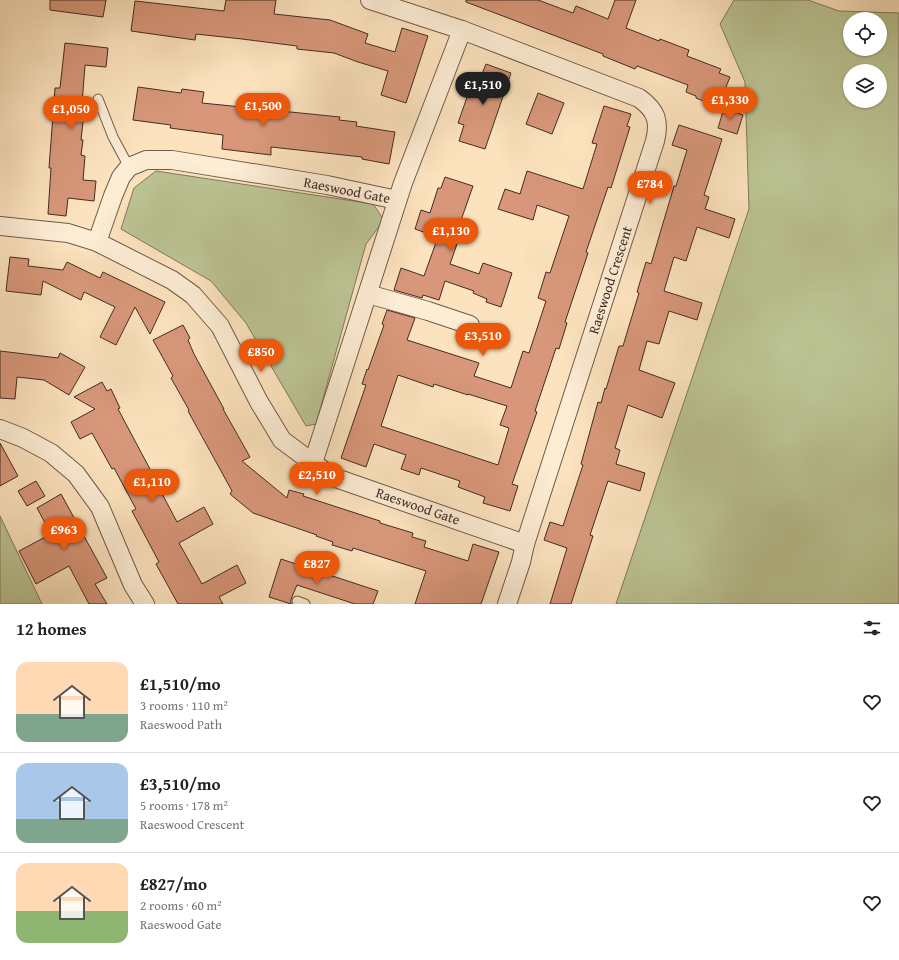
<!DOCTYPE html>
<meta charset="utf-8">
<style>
:root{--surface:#fff;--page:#f2f2f2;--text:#222;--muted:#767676;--line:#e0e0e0;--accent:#ea580c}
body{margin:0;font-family:"Gentium Book Plus",serif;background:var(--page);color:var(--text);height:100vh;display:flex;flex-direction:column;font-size:15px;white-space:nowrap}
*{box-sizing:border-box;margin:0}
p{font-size:13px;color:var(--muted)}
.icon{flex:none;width:22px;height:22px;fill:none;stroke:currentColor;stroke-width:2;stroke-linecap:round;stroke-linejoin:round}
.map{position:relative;height:604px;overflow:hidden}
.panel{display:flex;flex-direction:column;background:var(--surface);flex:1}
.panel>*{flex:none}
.tools{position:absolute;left:843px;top:12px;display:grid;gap:8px}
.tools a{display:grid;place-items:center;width:44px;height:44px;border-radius:50%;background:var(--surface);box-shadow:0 1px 3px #0004;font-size:20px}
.price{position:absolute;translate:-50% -34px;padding:0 9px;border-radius:14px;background:var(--accent);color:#fff;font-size:13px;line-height:26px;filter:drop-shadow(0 1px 2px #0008)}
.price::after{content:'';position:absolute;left:50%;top:24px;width:12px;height:9px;margin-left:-6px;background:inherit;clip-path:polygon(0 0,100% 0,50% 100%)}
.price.on{background:#222;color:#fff}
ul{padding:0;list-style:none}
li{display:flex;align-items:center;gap:12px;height:100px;padding:0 16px}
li+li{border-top:1px solid var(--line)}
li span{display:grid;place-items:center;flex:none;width:112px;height:80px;border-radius:12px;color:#555}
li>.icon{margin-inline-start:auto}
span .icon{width:48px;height:48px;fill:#fffc;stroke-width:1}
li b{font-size:17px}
h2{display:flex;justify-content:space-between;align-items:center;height:48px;padding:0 16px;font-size:17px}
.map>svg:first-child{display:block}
.green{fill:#bcc494;stroke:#80785c;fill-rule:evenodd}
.building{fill:#d8977a;stroke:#432c24;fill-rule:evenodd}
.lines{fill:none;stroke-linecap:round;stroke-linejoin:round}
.service-casing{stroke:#715a4a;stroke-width:11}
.minor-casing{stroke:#715a4a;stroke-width:20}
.service{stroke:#fdedd5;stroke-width:9}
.minor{stroke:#fdedd5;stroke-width:18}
.labels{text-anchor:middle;stroke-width:3;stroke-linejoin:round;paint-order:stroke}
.street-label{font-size:14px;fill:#432c24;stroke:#fdedd5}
</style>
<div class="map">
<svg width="899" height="604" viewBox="0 0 899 604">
<rect width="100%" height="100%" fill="#fce3be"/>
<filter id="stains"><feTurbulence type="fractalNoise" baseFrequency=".005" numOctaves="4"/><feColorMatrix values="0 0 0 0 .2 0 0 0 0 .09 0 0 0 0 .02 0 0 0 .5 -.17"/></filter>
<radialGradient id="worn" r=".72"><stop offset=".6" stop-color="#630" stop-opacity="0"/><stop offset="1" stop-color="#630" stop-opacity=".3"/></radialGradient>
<!-- green -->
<g class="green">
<path d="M734 0H808L839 11 899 13V604H616L749 209 745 82 720 24ZM850 19H880V49H850ZM850 71H880V101H850Z"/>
<path d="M156 171 373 204 384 220 366 244 316 424 306 426 246 323 211 281 121 229 134 188Z"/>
<path d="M0 516 42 604H0Z"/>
</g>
<!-- building -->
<g class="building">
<path d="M50 0H106L103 17 50 10Z"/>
<path d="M226 0H276L274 14 330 20 368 34 365 43 395 52 402 28 428 36 406 103 381 95 388 71 358 62 334 53 297 49V46L242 39 196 34 195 40 131 31 135 1 224 11Z"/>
<path d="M466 0H538L573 13 576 6 608 19 615 0H636L626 28 659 41 660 39 689 50 687 56 721 69 719 73 730 77 718 107 696 98V96L686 92 688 85 637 66 635 69 603 56V54L466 2Z"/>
<path d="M65 43 108 48 106 67 85 65 82 104H85L81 140H83L81 155 85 156 83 180 96 181 94 201 68 198 66 216 48 214 51 168H49L55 88H60Z"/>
<path d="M486 64 511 73 485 149 459 141 464 125 458 123 474 77 480 79Z"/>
<path d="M138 87 181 93 182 89 204 92 202 103 340 117 339 120 357 122 356 126 395 132 389 164 362 159V157L271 147V155L222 149 223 135 170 128 171 125 133 120Z"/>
<path d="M538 93 564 103 552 134 526 124Z"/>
<path d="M604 106 631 114 627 126 630 127 611 188 608 187 586 252 588 253 565 322 567 323 559 349 556 348 535 411 537 412 512 484 518 486 510 511 483 503 485 497 458 487 460 481 421 468 419 475 401 469 406 455 374 444 366 467 341 458 366 385 362 384 367 369 368 370 384 325 382 324 387 310 415 318 407 340 479 363 474 376 511 388 523 351 529 353 546 301 538 298 546 272 550 273 569 216 537 205 533 220 498 209 505 189 520 194 527 171 583 189 597 144 592 143ZM398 375 433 387 434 384 468 395V394L507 406 500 425 509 428 498 465 381 426Z"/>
<path d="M724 108 743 115 737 134 718 128Z"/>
<path d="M679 125 722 139 704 195 709 197 705 209 735 219 729 238 697 227 686 261 674 257 664 291 702 303 697 320 669 311 659 344 647 341 639 370 675 383 662 418 628 405 615 448 620 450 616 464 645 473 640 491 608 481 590 535 593 536 571 604H550L567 548 544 540 550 522 563 526 583 465 581 464 598 402 601 403 605 388 606 389 619 346H623L639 293 637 292 646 262 651 264 674 186H676L687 150 672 145Z"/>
<path d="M445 177 473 186 460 223 464 224 450 264 479 274 483 263 512 273 501 307 486 302 487 299 473 293 474 291 445 281 439 300 423 295 422 298 394 290 401 268 424 276 438 237 415 229 421 210 430 213 438 188H441Z"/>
<path d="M10 257 29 259 28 266 63 270 67 262 100 278 103 272 165 302 150 334 135 307 116 345 100 337 115 307 84 292 81 300 43 281 41 295 6 291Z"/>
<path d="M183 325 190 338 188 340 194 354 224 409H223L250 457 242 461 287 498 289 490 304 494 303 496 380 521V523L413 533 412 537 426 541 424 547 468 561 473 544 499 552 481 604H415L426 571 353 548 352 551 332 545 333 542 316 536 317 535 253 513 230 494 232 491 188 411 189 410 171 378 173 376 153 340Z"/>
<path d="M0 351 58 358 60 353 85 367 69 395 44 380 17 377 15 399 0 398Z"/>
<path d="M102 382 107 391 111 389 120 408 118 409 159 486H158L177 522 204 507 213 524 179 543 202 584 237 565 246 583 219 597 223 604H178L156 564 159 562 132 511 136 509 114 468 112 469 92 433 80 439 71 422 95 409 74 397Z"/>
<path d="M0 443 18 476 0 486Z"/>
<path d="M36 481 45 496 27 506 18 491Z"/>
<path d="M61 494 107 578 95 584 107 604H89L69 566 36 584 19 551 51 534 37 508Z"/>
<path d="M281 559 378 591 373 604H355L297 585 291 599V604L269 597Z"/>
</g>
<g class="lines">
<defs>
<g id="service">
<path d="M98 99 113 137 129 167"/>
<path d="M297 601 305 604"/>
</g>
<g id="minor">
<path d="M370 0 462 30 639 98C656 110 660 121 655 141L525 544 521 562 507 604"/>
<path d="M0 226 68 233 97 242 172 280 193 295 220 326 259 402 282 440 313 463 333 477 525 544"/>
<path d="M97 242 113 196 121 177 129 167 146 160H172L327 185 397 200"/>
<path d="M368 294 428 311 470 325"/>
<path d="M0 429 23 438 51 453 76 474 100 507 133 585 145 604"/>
<path d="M313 463 403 183 462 30"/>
</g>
</defs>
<!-- service casing -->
<use href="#service" class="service-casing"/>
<!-- minor casing -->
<use href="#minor" class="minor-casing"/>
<!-- service -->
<use href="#service" class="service"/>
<!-- minor -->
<use href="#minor" class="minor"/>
</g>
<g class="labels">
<!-- street labels -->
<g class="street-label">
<text transform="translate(347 190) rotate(11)" y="5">Raeswood Gate</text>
<text transform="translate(610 280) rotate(-72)" y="5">Raeswood Crescent</text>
<text transform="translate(418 506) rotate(19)" y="5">Raeswood Gate</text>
</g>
</g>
<rect width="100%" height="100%" filter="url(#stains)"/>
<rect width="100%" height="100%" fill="url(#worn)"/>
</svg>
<div class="tools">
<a><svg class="icon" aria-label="locate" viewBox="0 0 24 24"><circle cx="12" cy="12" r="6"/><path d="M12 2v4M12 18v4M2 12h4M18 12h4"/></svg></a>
<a><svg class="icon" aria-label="layers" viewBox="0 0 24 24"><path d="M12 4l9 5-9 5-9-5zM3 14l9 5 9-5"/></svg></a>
</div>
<b class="price on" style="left:483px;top:106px">£1,510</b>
<b class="price" style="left:730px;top:121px">£1,330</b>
<b class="price" style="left:263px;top:127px">£1,500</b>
<b class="price" style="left:71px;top:130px">£1,050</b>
<b class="price" style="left:650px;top:205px">£784</b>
<b class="price" style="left:451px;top:252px">£1,130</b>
<b class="price" style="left:483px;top:357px">£3,510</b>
<b class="price" style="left:261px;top:373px">£850</b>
<b class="price" style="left:317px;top:496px">£2,510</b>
<b class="price" style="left:152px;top:503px">£1,110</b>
<b class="price" style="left:64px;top:551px">£963</b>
<b class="price" style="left:317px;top:585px">£827</b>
</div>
<section class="panel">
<h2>12 homes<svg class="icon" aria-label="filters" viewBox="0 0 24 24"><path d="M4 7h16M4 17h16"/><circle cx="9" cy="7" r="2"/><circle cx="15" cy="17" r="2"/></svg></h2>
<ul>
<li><span style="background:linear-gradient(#ffd9b3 65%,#7fa58c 0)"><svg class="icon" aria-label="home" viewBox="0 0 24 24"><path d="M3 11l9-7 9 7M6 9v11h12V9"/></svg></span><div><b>£1,510/mo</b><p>3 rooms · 110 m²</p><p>Raeswood Path</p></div><svg class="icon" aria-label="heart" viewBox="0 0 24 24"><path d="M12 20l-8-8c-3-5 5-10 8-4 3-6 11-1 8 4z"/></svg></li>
<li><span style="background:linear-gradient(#a9c7e8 70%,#7fa58c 0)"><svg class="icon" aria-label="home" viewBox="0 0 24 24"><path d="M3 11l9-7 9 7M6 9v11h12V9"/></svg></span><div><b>£3,510/mo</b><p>5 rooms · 178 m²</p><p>Raeswood Crescent</p></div><svg class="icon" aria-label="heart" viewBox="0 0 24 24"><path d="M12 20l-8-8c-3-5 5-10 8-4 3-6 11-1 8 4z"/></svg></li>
<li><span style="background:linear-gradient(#ffd9b3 60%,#8fb573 0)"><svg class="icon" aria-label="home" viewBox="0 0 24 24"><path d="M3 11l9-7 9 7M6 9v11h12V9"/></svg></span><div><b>£827/mo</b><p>2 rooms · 60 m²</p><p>Raeswood Gate</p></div><svg class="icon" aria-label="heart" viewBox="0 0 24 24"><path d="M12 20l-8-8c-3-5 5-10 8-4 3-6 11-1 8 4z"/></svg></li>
</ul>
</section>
